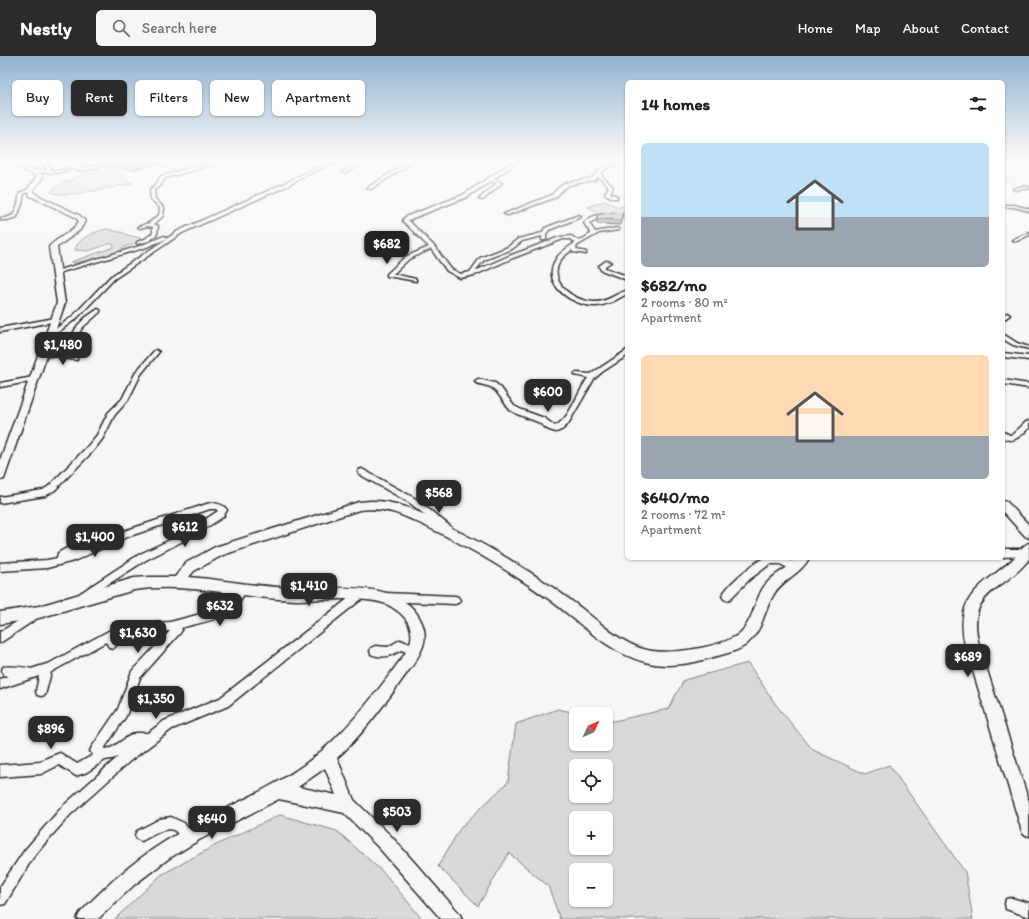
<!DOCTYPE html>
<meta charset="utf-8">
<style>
:root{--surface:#fff;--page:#f6f6f6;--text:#222;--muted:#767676;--accent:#2b2b2b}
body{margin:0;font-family:Itim,sans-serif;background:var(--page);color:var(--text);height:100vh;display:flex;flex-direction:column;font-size:15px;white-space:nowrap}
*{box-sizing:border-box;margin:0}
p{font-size:13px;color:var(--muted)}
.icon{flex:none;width:22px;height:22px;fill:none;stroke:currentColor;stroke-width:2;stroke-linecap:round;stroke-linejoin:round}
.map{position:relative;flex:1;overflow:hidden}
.details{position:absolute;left:625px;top:24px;width:380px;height:480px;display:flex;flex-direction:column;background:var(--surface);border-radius:6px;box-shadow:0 1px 3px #0004}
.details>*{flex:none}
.top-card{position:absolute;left:12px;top:24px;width:380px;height:36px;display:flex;gap:8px}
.needle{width:26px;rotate:46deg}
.buttons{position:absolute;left:569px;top:651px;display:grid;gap:8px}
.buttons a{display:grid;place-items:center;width:44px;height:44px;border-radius:6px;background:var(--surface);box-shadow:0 1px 3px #0004;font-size:20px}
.price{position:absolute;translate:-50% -34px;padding:0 9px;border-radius:8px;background:var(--accent);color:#fff;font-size:13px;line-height:26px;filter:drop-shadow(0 1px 2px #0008)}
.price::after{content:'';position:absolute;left:50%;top:24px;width:12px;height:9px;margin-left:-6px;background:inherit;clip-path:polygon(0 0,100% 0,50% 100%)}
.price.current{background:#222;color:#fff}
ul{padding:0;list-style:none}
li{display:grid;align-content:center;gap:8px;height:212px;padding:0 16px}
li span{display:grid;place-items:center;height:124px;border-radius:6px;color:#555}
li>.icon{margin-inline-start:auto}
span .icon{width:72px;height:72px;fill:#fffc;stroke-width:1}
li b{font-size:17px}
h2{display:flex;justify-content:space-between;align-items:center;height:48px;padding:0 16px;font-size:17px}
.pill{padding:0 14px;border-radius:6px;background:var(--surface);box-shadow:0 1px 3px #0004;font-size:14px;line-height:36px}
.pill.current{background:var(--accent);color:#fff}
header{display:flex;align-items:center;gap:24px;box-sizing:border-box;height:56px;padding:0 20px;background:var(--accent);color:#fff}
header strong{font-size:19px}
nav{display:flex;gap:22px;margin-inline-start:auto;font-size:14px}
.search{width:280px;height:36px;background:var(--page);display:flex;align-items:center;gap:10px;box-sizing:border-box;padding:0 14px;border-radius:6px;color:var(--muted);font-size:15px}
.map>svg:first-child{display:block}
.built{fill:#e7e7e3}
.green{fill:#d9d9d5;stroke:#828280;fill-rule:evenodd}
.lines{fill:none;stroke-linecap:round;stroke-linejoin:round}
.street-casing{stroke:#2b2b2b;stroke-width:3}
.secondary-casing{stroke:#2b2b2b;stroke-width:3}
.street{fill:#f6f6f2;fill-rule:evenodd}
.secondary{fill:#f6f6f2;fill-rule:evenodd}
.wall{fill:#a8a8a5;stroke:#2b2b2b}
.building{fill:#c3c3c0;stroke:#2b2b2b}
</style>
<header>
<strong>Nestly</strong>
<div class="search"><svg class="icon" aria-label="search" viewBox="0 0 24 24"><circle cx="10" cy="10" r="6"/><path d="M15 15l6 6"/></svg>Search here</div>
<nav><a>Home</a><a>Map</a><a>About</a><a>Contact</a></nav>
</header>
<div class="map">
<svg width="1029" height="863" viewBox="0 0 1029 863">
<rect width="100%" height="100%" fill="#f6f6f2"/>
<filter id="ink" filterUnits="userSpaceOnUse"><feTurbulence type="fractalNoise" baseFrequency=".025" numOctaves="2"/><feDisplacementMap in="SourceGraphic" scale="8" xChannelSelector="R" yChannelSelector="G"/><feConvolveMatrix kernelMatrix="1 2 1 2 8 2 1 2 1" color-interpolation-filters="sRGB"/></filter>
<g filter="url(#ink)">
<!-- built -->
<path class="built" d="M1003 105 1029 106V122L1012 129 1003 126Z"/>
<!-- green -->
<g class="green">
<path d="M126 105H220L174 115 155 108H133Z"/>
<path d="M101 110 121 116 125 123 133 127C116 131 63 143 51 136 55 129 76 121 85 119L88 115Z"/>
<path d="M604 145 619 151 627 150V165L619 159 602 158 588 151Z"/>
<path d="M107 173 124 177 127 179 141 182C137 188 131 188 125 191 121 193 119 197 115 198 111 200 74 208 72 207L71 206 114 191 113 188H109L88 195 75 194C77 182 97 175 107 173Z"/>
<path d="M748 607 776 649 813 694 865 718 889 709 965 816 973 863H560L548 830 509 797 478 850 438 810 461 771 508 726 516 668 558 653 580 658H576V688H606V664L614 665 668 653 684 624ZM576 710H606V740H576ZM576 762H606V792H576ZM576 814H606V844H576Z"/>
<path d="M280 759 337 775 385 818 422 863H115L161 819 218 788Z"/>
</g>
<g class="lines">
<defs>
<g id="street">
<path d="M41 105H45L53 115 68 113 82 105H87L78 112 82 113 110 106 132 111 155 105H163L132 113 110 108 82 115 74 113 56 117 32 116V114H48Z"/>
<path d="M218 105H226L165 122 161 129 154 134 155 143 164 152 163 160 154 168 158 170 157 178 149 185 137 188V186L145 183 153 177V171L148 170 140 172 138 171 149 167 159 159 160 152 151 143 150 134 157 127 161 120Z"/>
<path d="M334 105H341L313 116 287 130 182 177 114 223 77 262 50 282 48 283 45 281 73 260 110 221 178 175 283 128 311 114Z"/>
<path d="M363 105H369L345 117 342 116Z"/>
<path d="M410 105H415L371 133 367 132Z"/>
<path d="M514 105H519L494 123 502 127 483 144 479 143 497 127 491 125 467 141 408 164 434 190 451 213 461 218 470 216 480 202 508 191 518 183 542 177 545 172 579 159 581 160V161L549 174 546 178V184H542V180L522 185 512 193 484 204 475 215 509 200 560 181 571 180 579 185 591 178 584 167C588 162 594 159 601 159V161L589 167 595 176 617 172 619 173V174L599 177 578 189 576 191 577 194 586 196V198L573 196 572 194C568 197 563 200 560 205 547 227 575 246 595 246 607 246 616 238 627 234V238C617 243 607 250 595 250 572 250 540 228 556 203 560 196 569 191 575 187L570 183H563L513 202 475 219 460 222 447 215 431 193 409 203 393 218 416 223V225L387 220V218L405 201 429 191 403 165V164L405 161 463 139Z"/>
<path d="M618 105H624L605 113 600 118 613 131 610 137 617 140V142H613L605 138V137L609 131 598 120 595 124 569 129 562 134 556 141 508 159 504 158 552 139 558 132 566 127 592 122 603 111Z"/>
<path d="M1023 130 1029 131V133L1023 132 1015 134 1013 133Z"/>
<path d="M28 133 32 134 24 138 22 148 17 161 7 164H0V162H6L13 159 18 148 20 137Z"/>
<path d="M1003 149H1014L1029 153V155L1014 151H1003Z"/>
<path d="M1029 176V179L1017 185 1012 184Z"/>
<path d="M164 180 167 182 166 183 144 192 58 217 53 216 140 190Z"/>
<path d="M606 205 611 206 605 210V212L627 220V224L601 214 599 210Z"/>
<path d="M98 253 100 254V256L82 272 71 291 65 298 67 299 77 302V304L63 302 60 299 39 301V299L57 296 64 293 78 269 85 262Z"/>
<path d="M1007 257 1010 259 1003 264V259Z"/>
<path d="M55 262 58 264 57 265 0 276V272Z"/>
<path d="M1003 278 1017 287 1029 291V293L1013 289 1003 283Z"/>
<path d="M156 294 159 296 141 318 128 344 114 360 103 382 93 395 55 434 45 440 0 447V441L43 434 49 430 87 391 97 379 108 357 122 343 136 316 154 295Z"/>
<path d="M627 294V300L625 301 602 316 594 323 568 368 563 373 559 375 556 376 549 374 538 366 517 358 510 354 496 335 491 331 476 327 475 325 478 323 495 327 501 332 514 350 522 354 544 362 555 370C570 363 578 335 588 322L575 319V317L591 318Z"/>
<path d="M1003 297 1029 300V304L1003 301Z"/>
<path d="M33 321 36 323 35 325 0 331V327Z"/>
<path d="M1003 324 1029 328V332L1003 328Z"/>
<path d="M1029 365V372C1021 379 1014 388 1003 382V376L1010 379 1013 378 1026 366Z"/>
<path d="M362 413 416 443 451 471 452 473 451 475 448 476 445 475 410 447 359 418 358 416 359 414Z"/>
<path d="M210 447C217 447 223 448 227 454L223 461 212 468 189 482 146 504 82 545 79 544 77 541 79 538 140 498 183 478 218 455 216 453H210L127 481 74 505 47 512 0 515V507L47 504 57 502 58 497 81 484 84 483 87 484 88 487 87 490 78 495 121 476Z"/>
<path d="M1003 493H1027L1029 494V500L1003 501Z"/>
<path d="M764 502H783L791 505 798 503 801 504 802 507 801 510 790 513 780 508H770L750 523 730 543 727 544 724 543 722 540C728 528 752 508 764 502Z"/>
<path d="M241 530 244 531 246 534C231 566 210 563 181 572L182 574 180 577 140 622 126 660 104 693 111 692 126 682 135 677H148L164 665 220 642 358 535 361 534 364 535 366 538 364 541 228 650 172 673 130 705 70 759 45 787 32 803 5 848 0 849V831L24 795 62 751 118 701 112 703 105 704 87 716 76 720 59 709 41 718 0 721V709L40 706 47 702 60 697 77 708 93 699 90 695 92 691 118 653 132 615 170 575 133 576 116 581 115 582 117 588 115 591 112 593 109 591 106 586 51 616 45 639 41 640 37 639 36 635 39 620 0 633V623L8 620 3 619 2 615 3 611C8 610 27 611 31 613L50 607 114 572 133 568 170 566 216 554 224 550 231 542 238 531Z"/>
<path d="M385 537 455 540 458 541 460 544 458 547 455 548 385 545 382 544 380 541 382 538Z"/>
<path d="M36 554 39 555 41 558 39 561 0 587V576Z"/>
<path d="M400 584 418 591 419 594 418 597 414 599 401 594C391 600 383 603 371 598L370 595 371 592 375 590 388 591Z"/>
<path d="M171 761 184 767 193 781 191 785 187 787C181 785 180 780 176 776 168 767 149 782 141 785L137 783 135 779 137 775 160 763Z"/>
<path d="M1011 842 1029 847V861L1006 853 1005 848 1006 843Z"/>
</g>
<g id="secondary">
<path d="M4 105H12L41 118 43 121 33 134 35 138 79 159 85 165 80 174 57 191 65 247 5 420 4 423 0 424V404L57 247 49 191C57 181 73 177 79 165L75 161 30 140 27 134 37 120Z"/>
<path d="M370 445C397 444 419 456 443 468 489 490 533 516 573 546 598 564 621 590 652 595 672 598 725 591 740 577 753 565 754 547 763 532 769 523 777 518 786 512 797 503 794 502 809 502 801 518 783 523 774 538 764 554 763 573 749 586 739 596 723 598 710 602 690 608 666 612 645 606 607 596 580 566 550 544 514 518 476 495 436 475 408 462 391 450 359 454L223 499 194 515 189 521C225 524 259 531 295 532 333 534 399 522 420 563 425 572 426 581 423 590 418 604 408 615 399 628 380 654 361 680 337 702L354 744 392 781 459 857 462 863H441L380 793 344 757 279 743 199 784 168 803 134 829 98 863H77L80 857C109 826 142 798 179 777 220 753 265 737 304 709 345 679 377 637 406 596 419 575 407 558 386 548 368 540 317 544 295 544 241 542 187 526 134 534L39 562 0 568V556L39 550 134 522 149 521H175L186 507 215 491 359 446ZM325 712 336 739 298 731Z"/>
<path d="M1003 445 1007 446 1029 469V482L1025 480 1003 456Z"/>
<path d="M1029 487V503C1003 537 965 534 979 589L1029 746V780L1023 778 1021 772 965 589C954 540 981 531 1012 504 1018 499 1022 489 1029 487Z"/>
</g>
</defs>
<!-- street casing -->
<use href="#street" class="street-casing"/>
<!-- secondary casing -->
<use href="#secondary" class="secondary-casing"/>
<!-- street -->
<use href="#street" class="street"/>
<!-- secondary -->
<use href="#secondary" class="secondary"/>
</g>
<!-- wall -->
<path class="wall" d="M623 157 620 169 597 168V159Z"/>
<!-- building -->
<path class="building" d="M613 156 623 157 621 164 597 163V159Z"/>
</g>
<!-- sky -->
<linearGradient id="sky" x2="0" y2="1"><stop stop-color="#91b2d0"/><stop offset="0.46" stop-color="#fbfbf9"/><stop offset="1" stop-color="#fbfbf9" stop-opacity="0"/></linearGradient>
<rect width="1029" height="226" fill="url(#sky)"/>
</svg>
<div class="buttons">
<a><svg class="needle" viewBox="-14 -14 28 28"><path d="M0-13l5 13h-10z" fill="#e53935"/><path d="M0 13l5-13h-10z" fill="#767676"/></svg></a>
<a><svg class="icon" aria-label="locate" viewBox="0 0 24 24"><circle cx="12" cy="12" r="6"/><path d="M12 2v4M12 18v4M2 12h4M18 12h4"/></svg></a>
<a>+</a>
<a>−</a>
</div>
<b class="price current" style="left:387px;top:209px">$682</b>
<b class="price" style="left:63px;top:310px">$1,480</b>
<b class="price" style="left:548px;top:357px">$600</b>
<b class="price" style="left:439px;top:458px">$568</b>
<b class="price" style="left:185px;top:492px">$612</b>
<b class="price" style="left:95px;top:502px">$1,400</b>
<b class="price" style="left:309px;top:551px">$1,410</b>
<b class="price" style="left:220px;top:571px">$632</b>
<b class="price" style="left:138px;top:598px">$1,630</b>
<b class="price" style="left:968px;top:622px">$689</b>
<b class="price" style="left:156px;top:664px">$1,350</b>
<b class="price" style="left:51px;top:694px">$896</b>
<b class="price" style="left:397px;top:777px">$503</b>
<b class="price" style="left:212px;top:784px">$640</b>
<div class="top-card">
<a class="pill">Buy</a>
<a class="pill current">Rent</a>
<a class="pill">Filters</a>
<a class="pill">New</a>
<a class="pill">Apartment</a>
</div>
<section class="details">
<h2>14 homes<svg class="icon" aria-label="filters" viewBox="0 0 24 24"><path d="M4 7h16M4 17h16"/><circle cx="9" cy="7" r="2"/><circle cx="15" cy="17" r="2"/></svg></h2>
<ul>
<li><span style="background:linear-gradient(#bfe0f5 60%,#9aa5b1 0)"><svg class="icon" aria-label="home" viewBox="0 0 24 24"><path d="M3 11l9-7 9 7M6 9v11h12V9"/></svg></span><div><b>$682/mo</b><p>2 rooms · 80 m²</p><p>Apartment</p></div></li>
<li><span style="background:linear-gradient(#ffd9b3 65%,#9aa5b1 0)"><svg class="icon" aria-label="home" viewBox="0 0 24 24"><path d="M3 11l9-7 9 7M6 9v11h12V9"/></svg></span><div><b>$640/mo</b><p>2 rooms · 72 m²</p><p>Apartment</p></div></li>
</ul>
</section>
</div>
